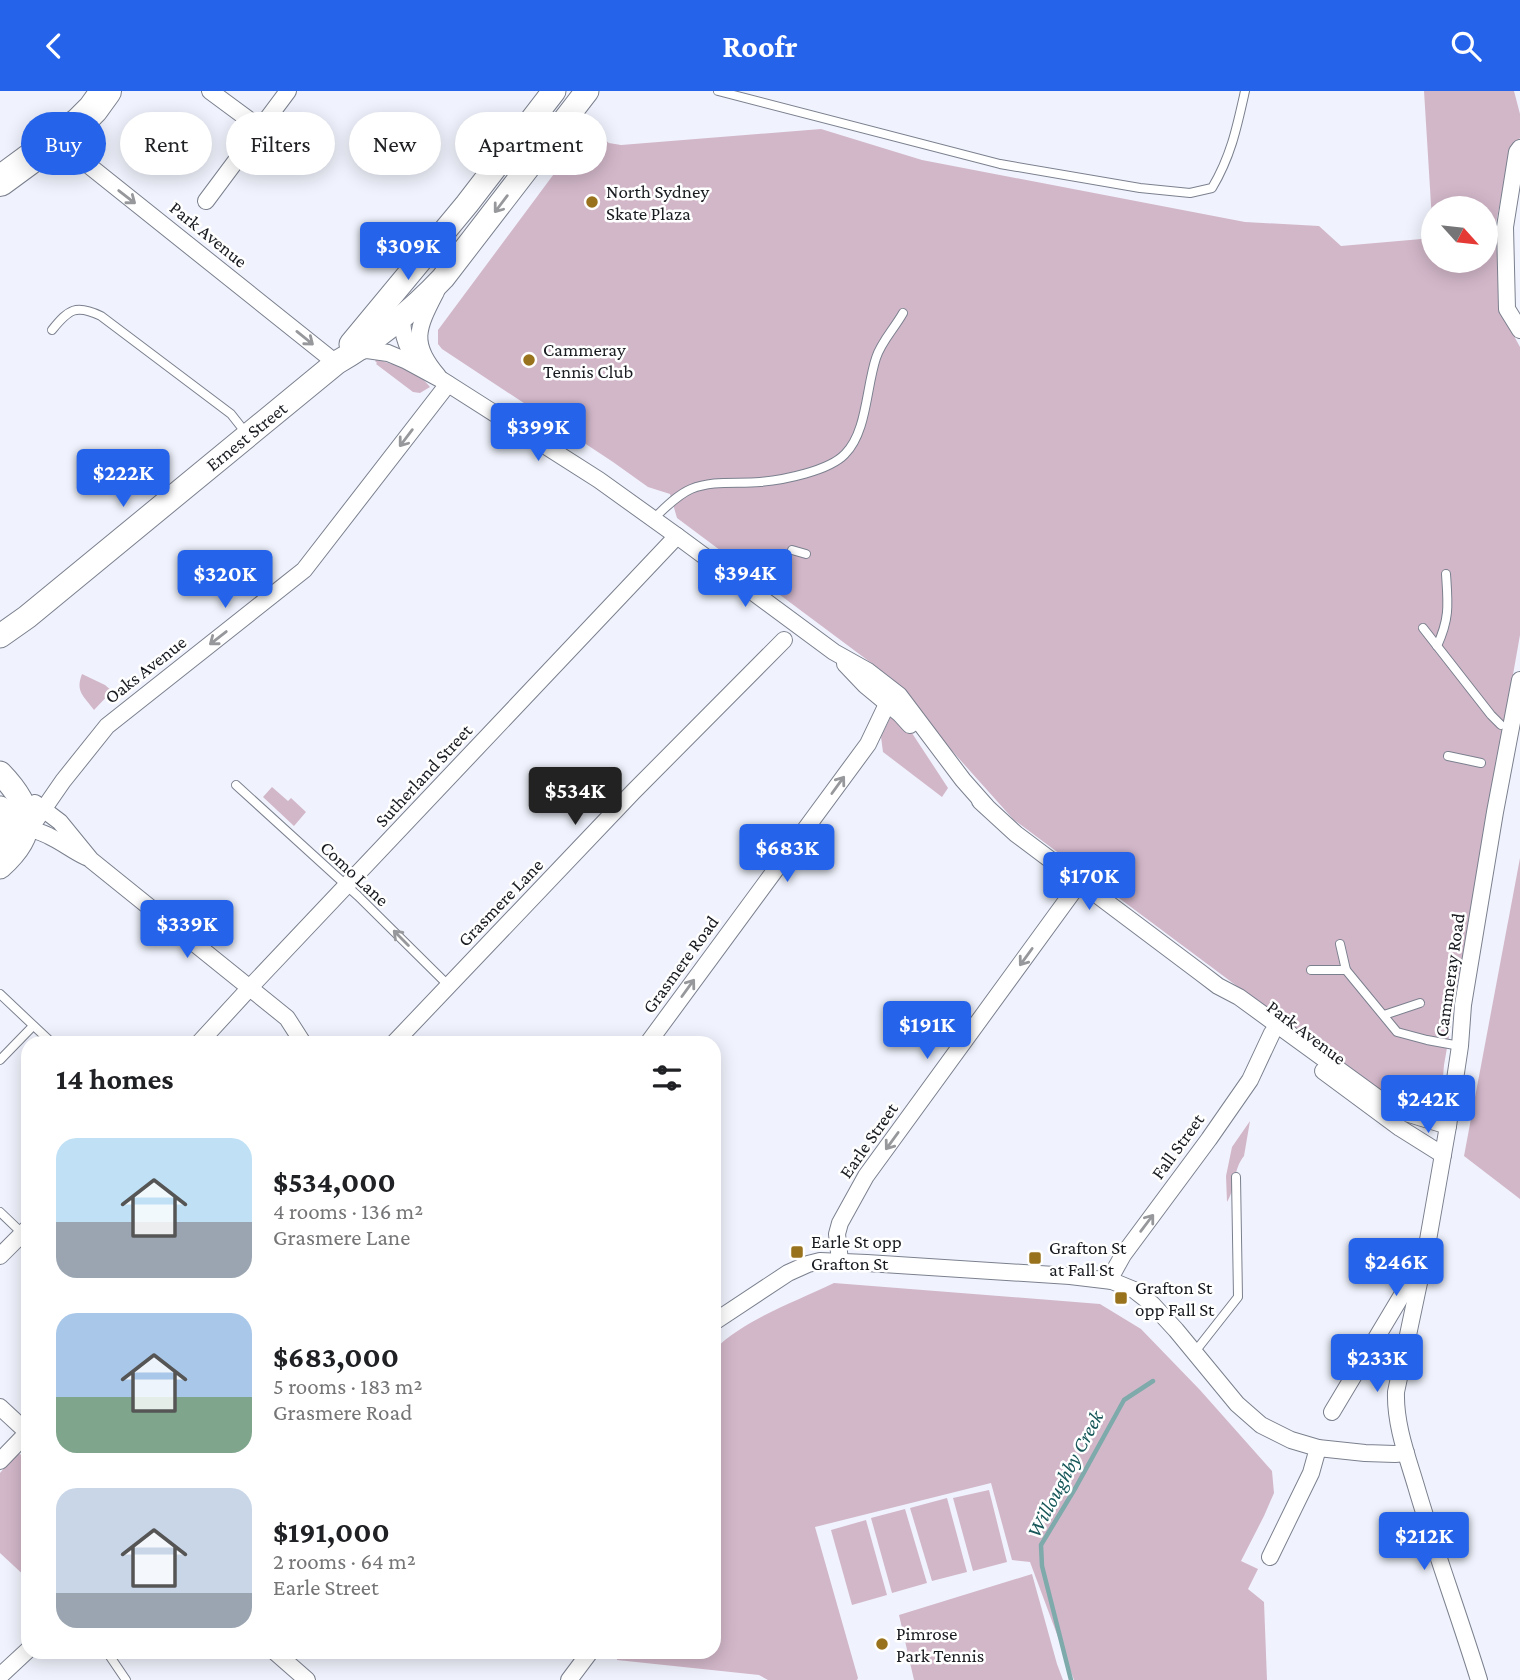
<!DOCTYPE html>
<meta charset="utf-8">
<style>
:root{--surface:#fff;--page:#f6f6f6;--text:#202124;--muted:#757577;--accent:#2563eb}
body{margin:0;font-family:"Crimson Pro",serif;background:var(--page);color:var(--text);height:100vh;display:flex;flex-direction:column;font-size:26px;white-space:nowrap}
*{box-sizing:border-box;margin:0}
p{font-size:23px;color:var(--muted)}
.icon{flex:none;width:38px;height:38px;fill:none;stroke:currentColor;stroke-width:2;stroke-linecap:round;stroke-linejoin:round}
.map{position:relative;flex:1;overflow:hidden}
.sheet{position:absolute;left:21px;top:945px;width:700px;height:623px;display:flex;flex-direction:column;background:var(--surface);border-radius:21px;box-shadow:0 4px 18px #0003}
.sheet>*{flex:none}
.top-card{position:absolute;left:21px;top:21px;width:700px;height:63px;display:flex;gap:14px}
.needle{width:46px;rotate:117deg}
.buttons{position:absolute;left:1421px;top:105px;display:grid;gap:14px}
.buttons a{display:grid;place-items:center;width:77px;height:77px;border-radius:50%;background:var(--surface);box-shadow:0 4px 18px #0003;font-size:35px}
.price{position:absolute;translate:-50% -60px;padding:0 16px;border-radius:7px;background:var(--accent);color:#fff;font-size:23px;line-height:46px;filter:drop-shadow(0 2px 4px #0008)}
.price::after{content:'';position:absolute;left:50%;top:42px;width:21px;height:16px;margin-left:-10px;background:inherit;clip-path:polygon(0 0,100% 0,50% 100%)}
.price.on{background:#222;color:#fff}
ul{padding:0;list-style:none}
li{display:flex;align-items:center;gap:21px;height:175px;padding:0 35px}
li span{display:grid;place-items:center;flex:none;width:196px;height:140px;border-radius:21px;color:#555}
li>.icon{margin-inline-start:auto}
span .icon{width:84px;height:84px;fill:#fffc;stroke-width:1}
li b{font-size:30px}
h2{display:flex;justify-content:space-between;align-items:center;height:84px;padding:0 35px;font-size:30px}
.tag{padding:0 24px;border-radius:32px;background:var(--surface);box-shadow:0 4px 18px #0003;font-size:24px;line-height:63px}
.tag.on{background:var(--accent);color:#fff}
header{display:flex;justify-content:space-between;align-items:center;height:91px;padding:0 35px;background:var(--accent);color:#fff;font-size:32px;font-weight:700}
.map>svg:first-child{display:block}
.green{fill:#d2b7c9}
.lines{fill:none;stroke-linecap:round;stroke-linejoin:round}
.stream{stroke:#7eaaab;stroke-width:4.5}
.lane-casing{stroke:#7b808e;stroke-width:10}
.street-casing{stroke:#7b808e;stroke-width:18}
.secondary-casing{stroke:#7b808e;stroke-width:25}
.highway-casing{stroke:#7b808e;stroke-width:32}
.lane{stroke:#fff;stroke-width:8}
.street{stroke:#fff;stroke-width:16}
.secondary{stroke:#fff;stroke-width:23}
.highway{stroke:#fff;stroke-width:30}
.oneway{stroke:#97989b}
.poi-dot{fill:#99721d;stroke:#fff;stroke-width:2.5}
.labels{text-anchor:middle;stroke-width:5;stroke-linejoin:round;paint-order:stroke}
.poi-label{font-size:19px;fill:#181b20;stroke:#fff;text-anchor:start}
.street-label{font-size:19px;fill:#181b20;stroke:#fff}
.water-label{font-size:21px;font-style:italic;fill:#175759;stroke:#fff}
</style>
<header><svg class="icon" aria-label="back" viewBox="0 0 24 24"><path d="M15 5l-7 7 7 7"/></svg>Roofr<svg class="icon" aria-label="search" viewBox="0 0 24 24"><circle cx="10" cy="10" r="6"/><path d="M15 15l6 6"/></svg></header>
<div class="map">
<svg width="1520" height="1589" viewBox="0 0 1520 1589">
<rect width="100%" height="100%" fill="#f0f3fd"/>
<!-- green -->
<g class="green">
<path d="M1424 0H1514L1520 23V47L1510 62 1495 137 1502 223 1520 256V544L1444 974 1442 998 1429 1013H1395L1013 728 878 577 677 427 670 403 648 396 613 371 442 258 438 253V239L588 37 609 52 621 54 821 38 922 69 1245 131 1319 135 1341 155 1433 147V170H1486V117H1433V146Z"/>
<path d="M377 268 391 273 393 269C406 276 421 284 430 296L420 302 413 301 376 273 377 272 375 270Z"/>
<path d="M82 583 105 594 112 600 94 619C84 605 75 601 82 583Z"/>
<path d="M892 623 908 636 948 697 942 706 883 661 881 646Z"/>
<path d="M272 696 288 710 291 707 306 721 294 735 263 706Z"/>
<path d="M1520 767V1108L1464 1065Z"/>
<path d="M1250 1030 1244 1065C1233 1078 1236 1097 1227 1111L1226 1085 1232 1056Z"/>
<path d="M834 1192 1100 1213 1141 1238 1200 1299 1272 1380 1274 1402 1264 1425 1241 1470 1258 1478 1248 1498 1264 1511 1267 1589H1074L1030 1471 1012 1469 991 1392 815 1436 858 1587 857 1589H768L759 1584 617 1569 618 1561H714V1259C745 1228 795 1211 834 1192Z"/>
<path d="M20 1363 28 1370V1488L0 1462V1382L15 1364Z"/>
<path d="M989 1399 1007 1471 973 1480 953 1407Z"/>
<path d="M947 1407 967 1481 932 1490 910 1417Z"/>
<path d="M905 1418 927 1492 892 1502 871 1427Z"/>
<path d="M866 1429 887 1504 852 1514 831 1439Z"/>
<path d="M1032 1483 1057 1573 1063 1589H914L899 1524Z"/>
</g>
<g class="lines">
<!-- stream -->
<path class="stream" d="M1071 1589 1042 1475 1041 1454 1076 1396 1124 1309 1153 1290"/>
<defs>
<g id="lane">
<path d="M718 0 1000 73 1140 97 1190 102 1212 97C1231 65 1237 36 1245 0"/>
<path d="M52 239C69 218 76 213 101 225L231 323 246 342"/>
<path d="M653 428C665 417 677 404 691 398 713 389 737 393 760 391 783 389 829 380 845 363 867 341 866 297 876 267 881 251 894 238 903 222"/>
<path d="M792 459 806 463"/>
<path d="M1423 537 1491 624 1501 634"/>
<path d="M1437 555C1450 527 1448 513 1446 483"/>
<path d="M1448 665 1481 672"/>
<path d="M236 694 358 805 449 895"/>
<path d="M1340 853 1346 879"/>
<path d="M1311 879H1346L1397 941 1427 949 1460 955"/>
<path d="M0 903 52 952"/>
<path d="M1384 924 1420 912"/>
<path d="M0 969 33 935"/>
<path d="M0 1121 23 1143"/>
<path d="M1194 1262 1238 1206 1236 1086"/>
<path d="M107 1561 126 1589"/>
</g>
<g id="street">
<path d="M210 0 260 37"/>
<path d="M68 40V52L77 65 336 272"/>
<path d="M1520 57 1517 61 1505 136 1507 218 1520 239"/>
<path d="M206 110 288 0"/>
<path d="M436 201C418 236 409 252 438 285"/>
<path d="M402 226C402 243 408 263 421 275"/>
<path d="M357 261 367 259 388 262 407 270 442 289 599 389 677 445 834 561 868 580 899 604 963 689 986 715"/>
<path d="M845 573 865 594 900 623 910 634"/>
<path d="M980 710 1016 743 1201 882 1218 895 1239 906 1393 1018 1448 1035"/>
<path d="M35 712 60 731 91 769 287 927 303 952"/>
<path d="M27 735C34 740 42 741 49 745 62 751 73 760 86 766"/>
<path d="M27 742 63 690 107 635 304 479 448 293"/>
<path d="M199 952 256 890 677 445"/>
<path d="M394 952 633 701 784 549"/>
<path d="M648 952 868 653 888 611"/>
<path d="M1323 980 1400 1037 1443 1064"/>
<path d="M0 1165 28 1137"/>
<path d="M840 1170 837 1143 840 1132 866 1085 1080 791"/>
<path d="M1112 1190 1113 1182 1123 1164 1209 1048 1250 989 1272 942"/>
<path d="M714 1231 788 1182 808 1173 820 1170 867 1172 1070 1185 1112 1190 1134 1199 1152 1213 1176 1239 1237 1313 1261 1334 1291 1349 1318 1357 1365 1362 1395 1363 1406 1362"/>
<path d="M0 1316 28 1342"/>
<path d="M1332 1321 1402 1204 1417 1183"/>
<path d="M0 1370 27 1342"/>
<path d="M1270 1466 1311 1382 1318 1357"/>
<path d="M275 1561 307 1589"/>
<path d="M0 1585 28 1559"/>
<path d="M569 1589 590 1561"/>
<path d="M1479 1589C1459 1524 1435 1460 1416 1395 1407 1365 1395 1333 1396 1301L1428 1149 1448 1035 1460 955 1463 914 1495 721 1520 589"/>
</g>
<g id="secondary">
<path d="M351 253 467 113 554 0"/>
<path d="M0 545 27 526 336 272C376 249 412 220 443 187L587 0"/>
<path d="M0 682C34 717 38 742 0 776"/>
<path d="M0 717C10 730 9 741 0 754"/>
</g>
<path id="highway" d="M0 90 79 32 93 18 106 0"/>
</defs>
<!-- lane casing -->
<use href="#lane" class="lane-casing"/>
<!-- street casing -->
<use href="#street" class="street-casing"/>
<!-- secondary casing -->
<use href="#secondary" class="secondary-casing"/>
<!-- highway casing -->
<use href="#highway" class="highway-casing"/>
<!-- lane -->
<use href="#lane" class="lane"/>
<!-- street -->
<use href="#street" class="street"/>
<!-- secondary -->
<use href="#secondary" class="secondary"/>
<!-- highway -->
<use href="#highway" class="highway"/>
</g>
<!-- one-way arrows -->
<defs><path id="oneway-shaft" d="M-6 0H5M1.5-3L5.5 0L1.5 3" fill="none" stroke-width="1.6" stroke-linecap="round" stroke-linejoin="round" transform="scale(1.75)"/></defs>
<g class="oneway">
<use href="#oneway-shaft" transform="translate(127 106) rotate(38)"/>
<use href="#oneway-shaft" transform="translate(501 113) rotate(127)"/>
<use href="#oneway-shaft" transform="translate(305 247) rotate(39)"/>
<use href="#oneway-shaft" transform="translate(406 347) rotate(127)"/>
<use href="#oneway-shaft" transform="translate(218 547) rotate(142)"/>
<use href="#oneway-shaft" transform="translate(838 694) rotate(-54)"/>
<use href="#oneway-shaft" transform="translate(401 847) rotate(-135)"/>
<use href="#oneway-shaft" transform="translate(1026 866) rotate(126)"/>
<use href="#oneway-shaft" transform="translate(688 897) rotate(-54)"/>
<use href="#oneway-shaft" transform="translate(892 1050) rotate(126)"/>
<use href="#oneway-shaft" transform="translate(1147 1132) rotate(-53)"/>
</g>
<!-- markers -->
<g class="poi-dot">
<circle cx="592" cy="111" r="7"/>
<circle cx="529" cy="269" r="7"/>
<rect x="790" y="1154" width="14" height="14" rx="3.5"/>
<rect x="1028" y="1160" width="14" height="14" rx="3.5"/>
<rect x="1114" y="1200" width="14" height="14" rx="3.5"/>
<circle cx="882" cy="1553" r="7"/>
</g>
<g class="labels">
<!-- poi labels -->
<g class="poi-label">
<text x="606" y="107">North Sydney<tspan x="606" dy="22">Skate Plaza</tspan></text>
<text x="543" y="265">Cammeray<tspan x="543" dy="22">Tennis Club</tspan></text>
<text x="811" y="1157">Earle St opp<tspan x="811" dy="22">Grafton St</tspan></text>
<text x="1049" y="1163">Grafton St<tspan x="1049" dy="22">at Fall St</tspan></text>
<text x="1135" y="1203">Grafton St<tspan x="1135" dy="22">opp Fall St</tspan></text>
<text x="896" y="1549">Pimrose<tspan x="896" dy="22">Park Tennis</tspan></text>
</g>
<!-- street labels -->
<g class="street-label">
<text transform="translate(209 143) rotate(39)" y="7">Park Avenue</text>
<text transform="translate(246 345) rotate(-39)" y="7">Ernest Street</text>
<text transform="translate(145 578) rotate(-38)" y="7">Oaks Avenue</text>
<text transform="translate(423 684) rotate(-47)" y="7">Sutherland Street</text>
<text transform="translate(355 782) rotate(43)" y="7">Como Lane</text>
<text transform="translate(500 811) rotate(-46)" y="7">Grasmere Lane</text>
<text transform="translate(680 873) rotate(-54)" y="7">Grasmere Road</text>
<text transform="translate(1449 884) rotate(-82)" y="7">Cammeray Road</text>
<text transform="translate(1307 941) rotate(37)" y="7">Park Avenue</text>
<text transform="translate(868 1049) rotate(-55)" y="7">Earle Street</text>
<text transform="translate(1177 1055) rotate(-54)" y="7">Fall Street</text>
</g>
<!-- water labels -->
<g class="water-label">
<text transform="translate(1065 1383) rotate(-62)" y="7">Willoughby Creek</text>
</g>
</g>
</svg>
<div class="buttons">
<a><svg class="needle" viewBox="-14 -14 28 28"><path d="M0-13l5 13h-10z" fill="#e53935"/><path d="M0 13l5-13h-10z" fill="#757577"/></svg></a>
</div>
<b class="price" style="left:408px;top:191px">$309K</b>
<b class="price" style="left:538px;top:372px">$399K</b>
<b class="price" style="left:123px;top:418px">$222K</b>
<b class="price" style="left:745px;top:518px">$394K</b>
<b class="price" style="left:225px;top:519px">$320K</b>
<b class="price on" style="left:575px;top:736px">$534K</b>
<b class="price" style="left:787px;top:793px">$683K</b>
<b class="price" style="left:1089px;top:821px">$170K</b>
<b class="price" style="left:187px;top:869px">$339K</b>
<b class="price" style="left:927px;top:970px">$191K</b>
<b class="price" style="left:1428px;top:1044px">$242K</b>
<b class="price" style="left:1396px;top:1207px">$246K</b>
<b class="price" style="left:1377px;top:1303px">$233K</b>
<b class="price" style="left:1424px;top:1481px">$212K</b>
<div class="top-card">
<a class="tag on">Buy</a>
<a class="tag">Rent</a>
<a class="tag">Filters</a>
<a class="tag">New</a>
<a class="tag">Apartment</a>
</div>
<section class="sheet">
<h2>14 homes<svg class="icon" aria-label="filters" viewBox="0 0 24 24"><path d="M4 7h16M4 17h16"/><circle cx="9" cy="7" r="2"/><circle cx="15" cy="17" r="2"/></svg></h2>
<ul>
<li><span style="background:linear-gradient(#bfe0f5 60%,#9aa5b1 0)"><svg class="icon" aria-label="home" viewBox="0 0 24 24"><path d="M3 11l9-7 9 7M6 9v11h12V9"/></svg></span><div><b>$534,000</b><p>4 rooms · 136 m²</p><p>Grasmere Lane</p></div></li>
<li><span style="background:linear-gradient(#a9c7e8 60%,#7fa58c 0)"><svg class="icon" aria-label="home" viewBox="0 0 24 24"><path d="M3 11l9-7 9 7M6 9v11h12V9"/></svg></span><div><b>$683,000</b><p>5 rooms · 183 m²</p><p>Grasmere Road</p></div></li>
<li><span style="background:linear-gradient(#c9d6e8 75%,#9aa5b1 0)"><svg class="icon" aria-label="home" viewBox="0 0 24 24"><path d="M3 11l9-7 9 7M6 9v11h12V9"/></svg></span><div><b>$191,000</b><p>2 rooms · 64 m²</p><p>Earle Street</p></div></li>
</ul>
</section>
</div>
